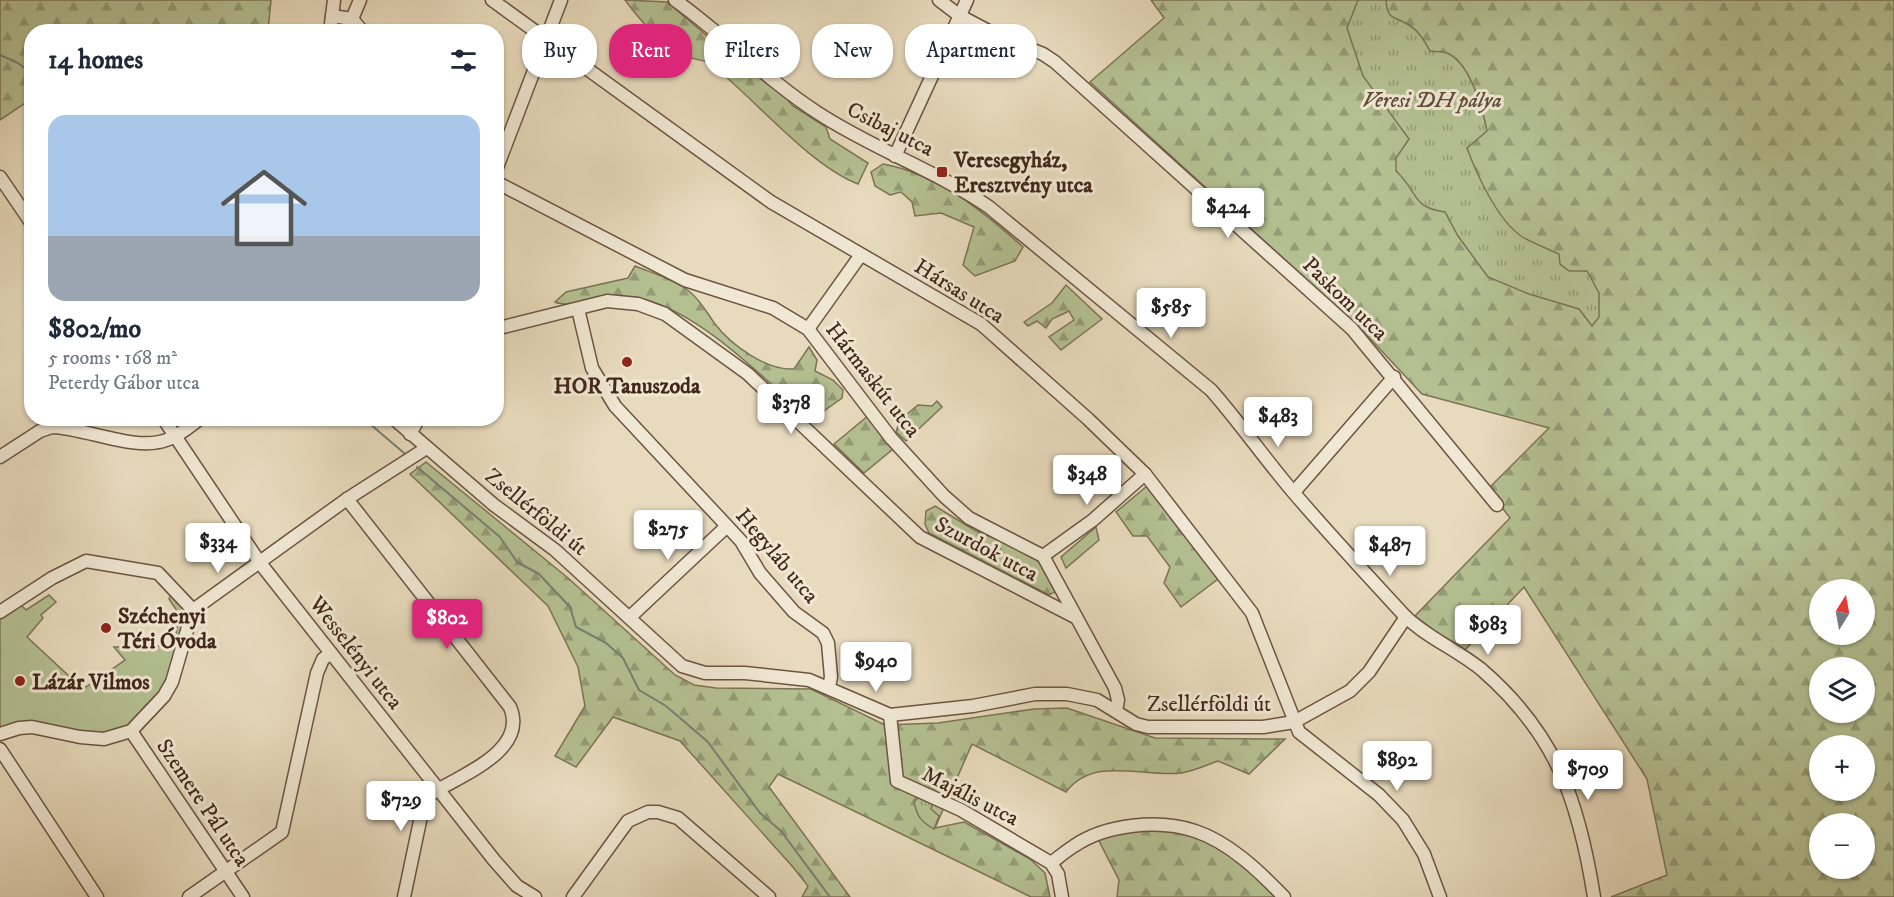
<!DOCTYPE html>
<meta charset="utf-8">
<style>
:root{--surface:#fff;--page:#f6f6f7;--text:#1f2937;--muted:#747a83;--accent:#db2777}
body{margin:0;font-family:"IM FELL DW Pica",serif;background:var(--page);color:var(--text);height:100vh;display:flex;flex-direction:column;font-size:22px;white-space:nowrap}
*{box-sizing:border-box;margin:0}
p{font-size:20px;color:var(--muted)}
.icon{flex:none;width:33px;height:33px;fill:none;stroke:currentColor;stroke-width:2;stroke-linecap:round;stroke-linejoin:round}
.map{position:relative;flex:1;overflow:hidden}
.drawer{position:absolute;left:24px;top:24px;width:480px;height:402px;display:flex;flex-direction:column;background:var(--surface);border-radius:24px;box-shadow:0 2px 4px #0004}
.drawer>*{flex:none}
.banner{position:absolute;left:522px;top:24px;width:570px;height:54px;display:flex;gap:12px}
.needle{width:39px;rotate:11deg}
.buttons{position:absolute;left:1809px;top:579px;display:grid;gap:12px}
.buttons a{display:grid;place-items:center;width:66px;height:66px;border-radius:50%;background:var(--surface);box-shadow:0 2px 4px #0004;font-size:30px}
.price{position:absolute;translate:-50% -51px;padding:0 14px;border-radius:6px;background:#fff;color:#222;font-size:20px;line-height:39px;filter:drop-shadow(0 2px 3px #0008)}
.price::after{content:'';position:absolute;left:50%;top:36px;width:18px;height:14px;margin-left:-9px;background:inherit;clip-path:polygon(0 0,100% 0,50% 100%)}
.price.active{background:var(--accent);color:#fff}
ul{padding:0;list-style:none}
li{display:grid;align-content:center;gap:12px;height:318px;padding:0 24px}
li span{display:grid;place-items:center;height:186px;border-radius:18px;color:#555}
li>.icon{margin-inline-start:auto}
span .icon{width:108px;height:108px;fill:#fffc;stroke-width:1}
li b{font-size:26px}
h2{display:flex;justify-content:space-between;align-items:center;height:72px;padding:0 24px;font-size:26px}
.chip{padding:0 21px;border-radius:24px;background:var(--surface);box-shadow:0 2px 4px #0004;font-size:21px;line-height:54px}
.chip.active{background:var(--accent);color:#fff}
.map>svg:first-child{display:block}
.grass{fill:#b4c092;stroke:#7c7456;stroke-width:1.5}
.forest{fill:url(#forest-firs);stroke:#7c7456;stroke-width:1.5;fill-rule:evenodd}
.park{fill:url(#park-tufts);stroke:#7c7456;stroke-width:1.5}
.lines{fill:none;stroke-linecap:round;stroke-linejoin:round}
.stream{stroke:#758074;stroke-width:2}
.minor-casing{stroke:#6c5442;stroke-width:15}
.minor{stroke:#f0e8d4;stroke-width:12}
.poi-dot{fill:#8f2418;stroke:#f0e8d4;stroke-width:2}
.labels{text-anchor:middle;stroke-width:6;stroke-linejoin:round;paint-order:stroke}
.park-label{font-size:22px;font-style:italic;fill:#5f4d37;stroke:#f0e8d4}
.street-label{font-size:22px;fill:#432719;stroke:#f0e8d4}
.poi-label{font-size:22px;font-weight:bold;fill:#432719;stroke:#f0e8d4;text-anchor:start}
</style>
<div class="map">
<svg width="1894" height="897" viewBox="0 0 1894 897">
<defs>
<pattern id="forest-firs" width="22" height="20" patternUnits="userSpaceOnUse" patternTransform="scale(1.5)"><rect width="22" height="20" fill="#b4c092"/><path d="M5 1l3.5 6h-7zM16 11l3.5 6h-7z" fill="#949c76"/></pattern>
<pattern id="park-tufts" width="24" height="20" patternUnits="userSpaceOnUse" patternTransform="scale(1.5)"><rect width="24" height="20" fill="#b4c092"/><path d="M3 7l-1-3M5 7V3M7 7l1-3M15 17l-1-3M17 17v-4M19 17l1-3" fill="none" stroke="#949c76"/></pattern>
</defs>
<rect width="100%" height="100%" fill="#e8dbbd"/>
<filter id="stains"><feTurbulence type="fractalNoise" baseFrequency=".00333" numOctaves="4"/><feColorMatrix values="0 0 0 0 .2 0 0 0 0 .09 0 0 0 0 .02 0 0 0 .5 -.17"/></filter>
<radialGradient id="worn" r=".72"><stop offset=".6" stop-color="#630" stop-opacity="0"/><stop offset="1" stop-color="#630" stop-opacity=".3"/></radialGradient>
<!-- grass -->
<path class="grass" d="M172 592 188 614 182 624 175 662 161 694 145 706 126 729 106 734 0 731V619L21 605 26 610 49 595 56 602 41 615 43 618 27 637 83 689 125 660 114 647 174 646 179 614 169 599Z"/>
<!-- forest -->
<g class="forest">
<path d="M0 0H271L268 31 32 32 31 99 0 120Z"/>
<path d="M625 0 667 2 712 40 710 49 737 54 761 71 793 106 826 127 830 139 868 163 858 184C809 165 756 100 712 65 703 58 691 60 681 55 660 44 640 20 625 0Z"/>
<path d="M1151 0H1894V897H1611L1667 875 1647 779 1524 587 1463 652 1415 616 1510 518 1488 489 1549 428 1422 394 1363 331 1090 82 1164 18ZM1820 590H1864V634H1820ZM1820 668H1864V712H1820ZM1820 746H1864V790H1820ZM1820 824H1864V868H1820Z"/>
<path d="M883 164C938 174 983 211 1023 247L1015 261 975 276 963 265 974 227 941 213 915 216 912 202 901 192 890 195 875 186 871 172Z"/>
<path d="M635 266C652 273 676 280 690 292 701 301 707 313 715 324 731 345 767 371 794 369L809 347 817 360 815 371 833 380 843 390 842 398 811 420C764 379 702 313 640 298 613 291 573 310 555 302L566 292 628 278Z"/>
<path d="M1066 285 1102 319 1061 350 1049 337 1074 320 1069 311 1052 319 1046 328 1037 321 1028 326 1024 322 1052 303Z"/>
<path d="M937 401 942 407 906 441 896 432 900 420 918 405 932 406Z"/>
<path d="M869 415 893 449 864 473 834 444Z"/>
<path d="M426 462 568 578 675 675 694 685 716 688 811 689 885 725 938 723 1034 709 1067 708 1155 738 1285 739 1249 774 1218 761C1207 765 1194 771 1182 773 1144 778 1094 755 1066 792L972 744 935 828 964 822 1030 859 1045 873 1050 897H1031L778 774 769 787 850 897H802L808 886 792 866 680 741 613 717 576 767 555 756 585 706 578 667 548 606 410 474Z"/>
<path d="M1147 486 1218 579 1181 607 1164 583 1170 567 1147 536H1133L1116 512Z"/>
<path d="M935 506 976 531 1016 547 1040 562 1055 592 1049 595 929 533 925 524 926 511Z"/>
<path d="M1096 527 1099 540 1066 568 1061 557Z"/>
<path d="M1147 826 1209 837 1284 897H1117L1119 880 1096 835Z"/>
</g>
<!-- park -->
<g class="park">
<path d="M1358 0H1386C1387 21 1395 16 1409 25 1419 31 1425 42 1430 51 1435 52 1444 51 1449 54 1470 64 1483 110 1487 131L1467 148C1477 175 1497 219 1521 236 1526 240 1550 250 1559 254L1560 264 1569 271H1587L1599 293V317L1592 326 1579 309 1529 294 1488 277 1458 236 1445 212C1411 208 1419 192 1396 171V158L1409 139 1363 76 1347 28Z"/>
<path d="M922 793 934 799 931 809 939 816 934 829C921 822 917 816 914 802Z"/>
</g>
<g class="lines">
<!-- stream -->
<g class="stream">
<path d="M0 55 18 63 32 74"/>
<path d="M363 418 404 453"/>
<path d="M417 467 500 537 517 562 539 574 570 607 576 627 606 643 623 658 639 690 666 706 708 742 760 813 781 831 830 897"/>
</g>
<defs>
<g id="minor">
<path d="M492 0 771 202 981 324 1088 419 1145 474 1252 613 1299 732 1379 795 1403 820 1424 854 1440 897"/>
<path d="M675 0C724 35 767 80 818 113 873 149 935 170 989 207L1211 390C1240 423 1265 459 1294 493 1329 534 1367 575 1404 615 1423 635 1459 651 1482 670 1557 735 1579 802 1594 897"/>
<path d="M939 0 960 16 994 34 1043 54 1055 62 1352 329 1497 505"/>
<path d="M332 16 352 19 363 32"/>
<path d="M352 19 360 0"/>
<path d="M330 32 334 0"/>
<path d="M895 156 967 0"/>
<path d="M496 170 561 0"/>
<path d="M0 177 32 224"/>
<path d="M496 182 685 280 773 308 808 329 891 438 944 496 969 518 1043 556 1115 688 1118 700 1116 711"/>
<path d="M578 309 592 368 615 406 741 541 760 573 794 612 823 633 828 643 831 677 829 687"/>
<path d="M496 325 503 327 607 301 638 304 665 314 748 374 920 537 1075 617"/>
<path d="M808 329 860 256"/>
<path d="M163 418 260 563 494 860 517 886 535 897"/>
<path d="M393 418 494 505 555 550 682 666 705 673H745L809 680 890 715 973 706 1035 694H1067L1097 700 1136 724 1148 727H1263L1294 722 1350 691 1369 672 1406 617"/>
<path d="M410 434 419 418"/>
<path d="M0 457 40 431 52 427C87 428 137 453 169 439 180 435 190 426 201 418"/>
<path d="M1294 492 1394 377"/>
<path d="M347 499 510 707C529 751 459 776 429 795L424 802 404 897"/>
<path d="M1043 556 1093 520 1145 474"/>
<path d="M193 610 347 499 425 449"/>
<path d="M0 612 52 578 86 561 158 573 193 610"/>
<path d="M630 617 726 527"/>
<path d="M890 715 897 781 961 810 1051 863 1058 874 1062 897"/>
<path d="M131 731 243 897"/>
<path d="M0 734 19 728 32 727 80 737 104 739 131 731 164 696 172 682 193 610"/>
<path d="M0 749 97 897"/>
<path d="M1051 863C1059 857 1066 851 1074 846 1106 824 1159 819 1195 831 1229 842 1260 872 1284 897"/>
<path d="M189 897 282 832 317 673 323 659 331 653"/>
<path d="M573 897 628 821 648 812H658L678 818 769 897"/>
</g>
</defs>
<!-- minor casing -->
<use href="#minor" class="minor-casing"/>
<!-- minor -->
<use href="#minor" class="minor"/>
</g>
<!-- markers -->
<g class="poi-dot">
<rect x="936" y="166" width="12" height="12" rx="3"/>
<circle cx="627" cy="362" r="6"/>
<circle cx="106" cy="628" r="6"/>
<circle cx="20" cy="681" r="6"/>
</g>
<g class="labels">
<!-- park labels -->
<g class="park-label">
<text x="1432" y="107">Veresi DH pálya</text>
</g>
<!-- street labels -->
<g class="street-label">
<text transform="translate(891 128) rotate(27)" y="8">Csibaj utca</text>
<text transform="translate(960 290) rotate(32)" y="8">Hársas utca</text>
<text transform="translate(1346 298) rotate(44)" y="8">Paskom utca</text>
<text transform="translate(874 379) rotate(52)" y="8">Hármaskút utca</text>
<text transform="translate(537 511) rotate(39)" y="8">Zsellérföldi út</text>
<text transform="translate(987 548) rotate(28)" y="8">Szurdok utca</text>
<text transform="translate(778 555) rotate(50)" y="8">Hegyláb utca</text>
<text transform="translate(357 652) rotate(52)" y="8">Wesselényi utca</text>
<text x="1209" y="711">Zsellérföldi út</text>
<text transform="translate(971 795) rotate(27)" y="8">Majális utca</text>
<text transform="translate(204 802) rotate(56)" y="8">Szemere Pál utca</text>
</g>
<!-- poi labels -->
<g class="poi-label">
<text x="954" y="167">Veresegyház,<tspan x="954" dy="25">Eresztvény utca</tspan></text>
<text x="627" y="393" text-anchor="middle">HOR Tanuszoda</text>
<text x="118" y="623">Széchenyi<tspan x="118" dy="25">Téri Óvoda</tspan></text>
<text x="32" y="689">Lázár Vilmos</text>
</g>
</g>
<rect width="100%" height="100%" filter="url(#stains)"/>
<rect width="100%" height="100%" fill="url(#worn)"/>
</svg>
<div class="buttons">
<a><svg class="needle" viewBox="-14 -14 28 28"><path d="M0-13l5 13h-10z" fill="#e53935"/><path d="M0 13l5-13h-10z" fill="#747a83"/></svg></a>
<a><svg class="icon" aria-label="layers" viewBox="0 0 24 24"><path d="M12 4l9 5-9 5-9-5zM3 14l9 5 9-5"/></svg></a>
<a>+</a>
<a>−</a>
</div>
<b class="price" style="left:1228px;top:239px">$424</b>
<b class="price" style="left:1171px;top:339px">$585</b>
<b class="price" style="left:791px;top:435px">$378</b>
<b class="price" style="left:1278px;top:448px">$483</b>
<b class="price" style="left:1087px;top:506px">$348</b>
<b class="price" style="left:668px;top:561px">$275</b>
<b class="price" style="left:218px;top:574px">$334</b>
<b class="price" style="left:1390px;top:577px">$487</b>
<b class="price active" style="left:447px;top:650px">$802</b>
<b class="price" style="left:1488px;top:656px">$983</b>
<b class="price" style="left:876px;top:693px">$940</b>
<b class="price" style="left:1397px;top:792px">$892</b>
<b class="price" style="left:1588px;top:801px">$709</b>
<b class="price" style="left:401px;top:832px">$729</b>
<div class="banner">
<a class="chip">Buy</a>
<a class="chip active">Rent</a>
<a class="chip">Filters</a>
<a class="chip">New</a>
<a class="chip">Apartment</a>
</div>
<section class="drawer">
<h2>14 homes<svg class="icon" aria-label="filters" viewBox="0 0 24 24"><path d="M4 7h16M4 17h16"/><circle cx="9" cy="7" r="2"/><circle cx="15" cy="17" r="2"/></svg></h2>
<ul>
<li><span style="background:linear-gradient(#a9c7e8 65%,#9aa5b1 0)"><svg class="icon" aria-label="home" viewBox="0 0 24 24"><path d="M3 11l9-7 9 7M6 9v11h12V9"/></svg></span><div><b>$802/mo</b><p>5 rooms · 168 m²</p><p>Peterdy Gábor utca</p></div></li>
</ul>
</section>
</div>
